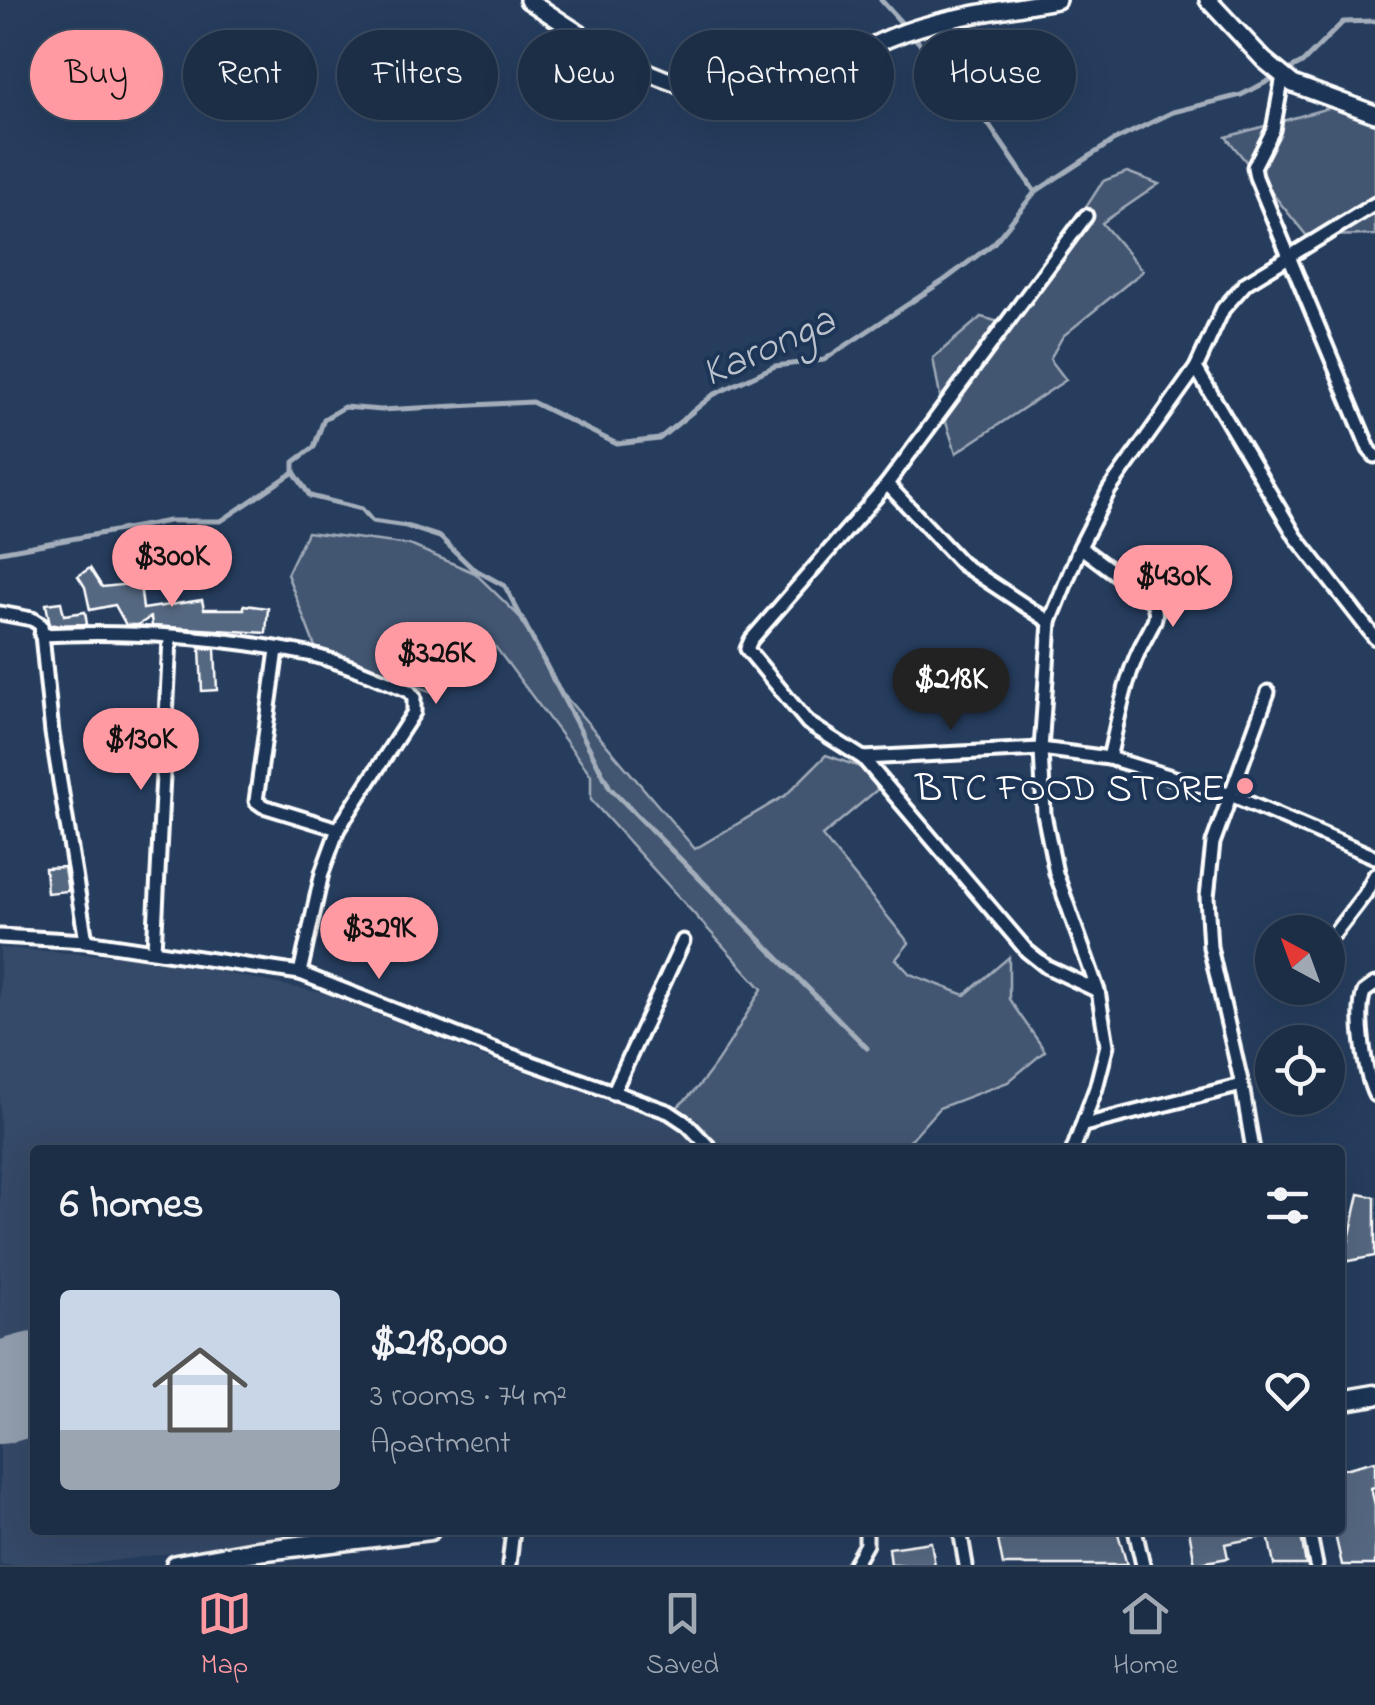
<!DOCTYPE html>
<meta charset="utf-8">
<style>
:root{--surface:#1c2e46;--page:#293a51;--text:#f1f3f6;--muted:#a0a8b3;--line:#3a4a5f;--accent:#ff9aa2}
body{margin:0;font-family:"Indie Flower",sans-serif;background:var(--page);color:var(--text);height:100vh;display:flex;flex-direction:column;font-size:38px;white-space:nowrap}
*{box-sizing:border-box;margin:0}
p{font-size:32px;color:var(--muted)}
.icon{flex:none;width:55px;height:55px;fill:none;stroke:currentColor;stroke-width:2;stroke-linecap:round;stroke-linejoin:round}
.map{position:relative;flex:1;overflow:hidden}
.details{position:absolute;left:30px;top:1145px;width:1315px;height:390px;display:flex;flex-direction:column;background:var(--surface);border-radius:10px;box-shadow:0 10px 40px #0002,0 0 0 2px var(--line)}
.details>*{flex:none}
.hud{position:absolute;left:30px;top:30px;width:1315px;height:90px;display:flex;gap:20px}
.needle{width:65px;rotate:319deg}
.fabs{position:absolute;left:1255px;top:915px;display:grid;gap:20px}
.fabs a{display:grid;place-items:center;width:90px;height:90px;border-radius:50%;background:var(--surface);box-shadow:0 10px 40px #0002,0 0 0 2px var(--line);font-size:50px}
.price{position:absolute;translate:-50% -85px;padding:0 22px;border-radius:35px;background:var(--accent);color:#111;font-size:32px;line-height:65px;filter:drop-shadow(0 2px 5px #0008)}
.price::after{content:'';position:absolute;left:50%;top:60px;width:30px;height:22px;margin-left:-15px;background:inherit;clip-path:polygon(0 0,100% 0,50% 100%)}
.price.current{background:#222;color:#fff}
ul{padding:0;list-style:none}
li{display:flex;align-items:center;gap:30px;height:250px;padding:0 30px}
li span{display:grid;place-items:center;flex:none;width:280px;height:200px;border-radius:10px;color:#555}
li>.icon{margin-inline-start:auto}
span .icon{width:120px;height:120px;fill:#fffc;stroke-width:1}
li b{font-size:42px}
h2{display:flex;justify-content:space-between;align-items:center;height:120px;padding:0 30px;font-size:42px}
.chip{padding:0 35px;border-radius:45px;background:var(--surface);box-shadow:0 10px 40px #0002,0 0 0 2px var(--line);font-size:35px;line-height:90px}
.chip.current{background:var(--accent);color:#111}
.dock{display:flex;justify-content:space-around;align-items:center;height:140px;border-top:2px solid var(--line);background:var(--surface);font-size:28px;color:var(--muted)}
.dock a{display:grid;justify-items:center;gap:5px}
.dock .current{color:var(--accent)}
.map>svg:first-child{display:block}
.built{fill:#344a68}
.green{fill:#425672;stroke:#a0aab8;stroke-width:2.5}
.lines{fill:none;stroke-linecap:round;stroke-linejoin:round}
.stream{stroke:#a4aebb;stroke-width:5}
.runway{stroke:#929eae;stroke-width:102}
.building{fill:#556781;stroke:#fff;stroke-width:2.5}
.minor-casing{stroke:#fff;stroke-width:19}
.tertiary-casing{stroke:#fff;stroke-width:22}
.primary-casing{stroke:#fff;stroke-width:25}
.minor{stroke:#1d3557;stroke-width:11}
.tertiary{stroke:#1d3557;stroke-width:15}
.primary{stroke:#1d3557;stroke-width:18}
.poi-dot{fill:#ff9aa2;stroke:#1d3557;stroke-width:4}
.labels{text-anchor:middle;stroke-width:8;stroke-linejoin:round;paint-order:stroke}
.poi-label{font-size:40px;fill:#fff;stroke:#1d3557;text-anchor:end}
.water-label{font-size:42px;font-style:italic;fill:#bbc2cc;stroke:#1d3557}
</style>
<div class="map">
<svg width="1375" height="1565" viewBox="0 0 1375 1565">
<rect width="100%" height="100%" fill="#263d5e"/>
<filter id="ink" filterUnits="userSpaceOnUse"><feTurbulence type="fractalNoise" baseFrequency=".01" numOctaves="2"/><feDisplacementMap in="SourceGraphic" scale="20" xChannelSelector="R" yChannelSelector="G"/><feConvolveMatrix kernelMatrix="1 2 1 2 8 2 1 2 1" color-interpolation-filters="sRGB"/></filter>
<g filter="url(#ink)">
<!-- built -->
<path class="built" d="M0 948 160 959 327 994 493 1061 663 1117 688 1132 704 1150H35V1530H339L83 1565H0Z"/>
<!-- green -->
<g class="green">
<path d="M1346 103 1375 105V235L1307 236 1226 137Z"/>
<path d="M1127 172 1159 184 1102 223 1143 271 1063 336 1050 359 1066 380 956 453 943 413 933 358 981 317 1010 325 1103 181Z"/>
<path d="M307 532 410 545 475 573 525 622 553 682 695 849 786 795 826 755 860 767 878 789 822 836 909 943 896 959 910 974 965 995 1009 957V999L1045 1051 1008 1082 939 1108 908 1143 914 1150H704L688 1132 663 1117C708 1090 734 1033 762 989L591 800V775L494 645 433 692 317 652 287 574Z"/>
</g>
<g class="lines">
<!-- stream -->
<g class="stream">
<path d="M881 0 979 110 1035 192"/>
<path d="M294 472 310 496 362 509 372 521 406 526 440 537 472 568 505 586 610 788 867 1048"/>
<path d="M0 552 169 521H221L294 472V462L314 447 324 419 344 407 381 410 532 402 617 444 659 439 713 395 775 366 824 360 946 279 994 243 1035 192 1113 141 1173 112 1241 95 1257 87 1302 63 1343 22 1375 21"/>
</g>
<!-- runway -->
<path class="runway" d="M0 1393 35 1383"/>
</g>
<!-- building -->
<g class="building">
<path d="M90 568 102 587 140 583 143 609 202 600 204 609H244V605L268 608 266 633 152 626 151 617 138 625H126L115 605 90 610 85 587 78 576Z"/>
<path d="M61 602 64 615 85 612 87 624 50 625 46 604Z"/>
<path d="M200 648 215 649 217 690 202 691Z"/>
<path d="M64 867 68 891 47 893 45 868Z"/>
<path d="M1359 1194 1375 1197V1256L1344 1262Z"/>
<path d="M1375 1461V1487L1371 1488 1375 1505V1565H1342L1334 1530H1340V1470Z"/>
<path d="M1045 1530H1117L1127 1565H1003L998 1540Z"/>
<path d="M1189 1530H1266V1536L1225 1544 1228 1558 1195 1564Z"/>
<path d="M1288 1530H1300L1306 1565H1274L1268 1535Z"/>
<path d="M931 1542 935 1565H891L889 1548Z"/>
</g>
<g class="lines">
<defs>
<g id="minor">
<path d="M1283 76 1273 130 1254 167 1256 177 1369 449 1375 456"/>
<path d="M1086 216 887 484 751 640 747 649 808 723 863 758 1027 951 1047 967 1098 991"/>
<path d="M1196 368 1296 537 1375 638"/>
<path d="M887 484 962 564 1050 622"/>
<path d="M1080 547 1152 601C1160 615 1153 624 1146 637 1125 674 1119 717 1109 758"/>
<path d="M0 613 32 619 41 625 52 733 86 941"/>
<path d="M41 635C126 630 225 637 308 654 343 662 376 677 409 691L414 697V712L338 829 322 873 300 973"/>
<path d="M277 650 256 801 263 806 338 829"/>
<path d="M863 758 1041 749 1109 758 1228 794 1375 857"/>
<path d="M1335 933 1365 894 1375 875"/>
<path d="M0 936 86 941 300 973 498 1051 669 1112 687 1124 712 1150"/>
<path d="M154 950 170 639"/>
<path d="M1375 984 1364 992C1356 1013 1365 1075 1375 1095"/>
<path d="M613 1093 683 941"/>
<path d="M1084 1125 1242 1085"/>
<path d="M1073 1150 1096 1088 1107 1045 1098 991 1056 873 1044 814 1041 749 1050 622 1080 547 1109 490 1196 368 1223 309 1246 283 1375 204"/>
<path d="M1253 1150 1242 1085 1210 947 1207 897 1213 843 1268 692"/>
<path d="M960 1530 966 1565"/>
<path d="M1135 1530 1143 1565"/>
<path d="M1309 1530 1316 1565"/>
<path d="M509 1565 513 1530"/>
<path d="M854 1565 866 1544V1530"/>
</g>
<g id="tertiary">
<path d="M528 0C605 50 691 117 788 86 824 75 857 51 892 37 943 16 1003 10 1057 0"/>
<path d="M1208 0 1264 60 1293 84 1375 114"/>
</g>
<g id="primary">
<path d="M1340 1401 1375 1395"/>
<path d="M176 1565 250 1552 430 1530"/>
</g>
</defs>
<!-- minor casing -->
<use href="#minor" class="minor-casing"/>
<!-- tertiary casing -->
<use href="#tertiary" class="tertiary-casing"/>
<!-- primary casing -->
<use href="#primary" class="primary-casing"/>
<!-- minor -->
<use href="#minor" class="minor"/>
<!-- tertiary -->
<use href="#tertiary" class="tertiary"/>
<!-- primary -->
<use href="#primary" class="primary"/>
</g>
</g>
<!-- markers -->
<circle class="poi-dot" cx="1245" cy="786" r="10"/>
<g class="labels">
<!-- poi labels -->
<g class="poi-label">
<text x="1225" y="800">BTC FOOD STORE</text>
</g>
<!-- water labels -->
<g class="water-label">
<text transform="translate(767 344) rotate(-24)" y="15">Karonga</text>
</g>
</g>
</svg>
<div class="fabs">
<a><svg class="needle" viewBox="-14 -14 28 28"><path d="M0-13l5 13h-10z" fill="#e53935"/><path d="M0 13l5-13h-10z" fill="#a0a8b3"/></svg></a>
<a><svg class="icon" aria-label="locate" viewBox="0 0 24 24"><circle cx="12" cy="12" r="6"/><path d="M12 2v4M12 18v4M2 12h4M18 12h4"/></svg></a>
</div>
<b class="price" style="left:172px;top:610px">$300K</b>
<b class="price" style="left:1173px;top:630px">$430K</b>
<b class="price" style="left:436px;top:707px">$326K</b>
<b class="price current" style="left:951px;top:733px">$218K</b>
<b class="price" style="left:141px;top:793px">$130K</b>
<b class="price" style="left:379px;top:982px">$329K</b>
<div class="hud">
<a class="chip current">Buy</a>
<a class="chip">Rent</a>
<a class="chip">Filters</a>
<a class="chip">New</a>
<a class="chip">Apartment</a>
<a class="chip">House</a>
</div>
<section class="details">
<h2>6 homes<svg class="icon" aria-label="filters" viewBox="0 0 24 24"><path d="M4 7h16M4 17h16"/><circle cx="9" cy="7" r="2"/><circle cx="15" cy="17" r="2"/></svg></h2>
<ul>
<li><span style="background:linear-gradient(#c9d6e8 70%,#9aa5b1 0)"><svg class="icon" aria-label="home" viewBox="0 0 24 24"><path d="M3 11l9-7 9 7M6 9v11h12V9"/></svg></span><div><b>$218,000</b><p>3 rooms · 74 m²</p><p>Apartment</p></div><svg class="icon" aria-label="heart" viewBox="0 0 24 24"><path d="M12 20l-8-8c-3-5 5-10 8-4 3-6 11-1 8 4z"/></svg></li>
</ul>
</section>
</div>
<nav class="dock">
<a class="current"><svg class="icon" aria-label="map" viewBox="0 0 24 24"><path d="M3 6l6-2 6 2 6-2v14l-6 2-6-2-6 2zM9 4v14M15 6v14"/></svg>Map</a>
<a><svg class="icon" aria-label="saved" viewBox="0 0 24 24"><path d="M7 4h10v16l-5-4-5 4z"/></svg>Saved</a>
<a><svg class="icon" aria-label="home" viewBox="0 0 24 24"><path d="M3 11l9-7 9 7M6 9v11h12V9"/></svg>Home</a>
</nav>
